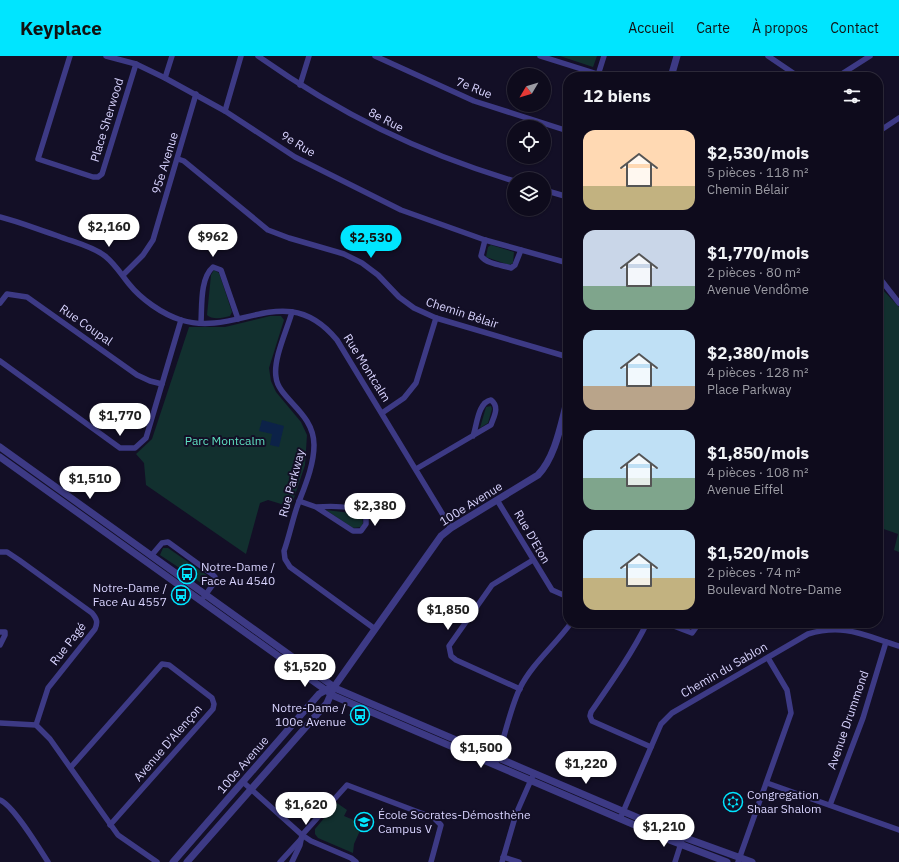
<!DOCTYPE html>
<html lang="fr">
<meta charset="utf-8">
<style>
:root{--surface:#0e0b1c;--page:#171425;--text:#f1f3f6;--muted:#9b9ba3;--line:#2e2b3b;--accent:#00e5ff}
body{margin:0;font-family:"IBM Plex Sans",sans-serif;background:var(--page);color:var(--text);height:100vh;display:flex;flex-direction:column;font-size:15px;white-space:nowrap}
*{box-sizing:border-box;margin:0}
p{font-size:13px;color:var(--muted)}
.icon{flex:none;width:22px;height:22px;fill:none;stroke:currentColor;stroke-width:2;stroke-linecap:round;stroke-linejoin:round}
.map{position:relative;flex:1;overflow:hidden}
.drawer{position:absolute;left:563px;top:16px;width:320px;height:556px;display:flex;flex-direction:column;background:var(--surface);border-radius:16px;box-shadow:0 1px 3px #0004,0 0 0 1px var(--line)}
.drawer>*{flex:none}
.needle{width:26px;rotate:232deg}
.fabs{position:absolute;left:507px;top:12px;display:grid;gap:8px}
.fabs a{display:grid;place-items:center;width:44px;height:44px;border-radius:50%;background:var(--surface);box-shadow:0 1px 3px #0004,0 0 0 1px var(--line);font-size:20px}
.price{position:absolute;translate:-50% -34px;padding:0 9px;border-radius:14px;background:#fff;color:#222;font-size:13px;line-height:26px;filter:drop-shadow(0 1px 2px #0008)}
.price::after{content:'';position:absolute;left:50%;top:24px;width:12px;height:9px;margin-left:-6px;background:inherit;clip-path:polygon(0 0,100% 0,50% 100%)}
.price.selected{background:var(--accent);color:#111}
ul{padding:0;list-style:none}
li{display:flex;align-items:center;gap:12px;height:100px;padding:0 20px}
li span{display:grid;place-items:center;flex:none;width:112px;height:80px;border-radius:12px;color:#555}
li>.icon{margin-inline-start:auto}
span .icon{width:48px;height:48px;fill:#fffc;stroke-width:1}
li b{font-size:17px}
h2{display:flex;justify-content:space-between;align-items:center;height:48px;padding:0 20px;font-size:17px}
header{display:flex;align-items:center;gap:24px;box-sizing:border-box;height:56px;padding:0 20px;background:var(--accent);color:#111}
header strong{font-size:19px}
nav{display:flex;gap:22px;margin-inline-start:auto;font-size:14px}
.map>svg:first-child{display:block}
.green{fill:#12302f}
.water{fill:#0c2248}
.lines{fill:none;stroke-linecap:round;stroke-linejoin:round}
.minor{stroke:#3d3a85;stroke-width:5.5}
.tertiary{stroke:#3d3a85;stroke-width:7}
.labels{text-anchor:middle;stroke-width:4;stroke-linejoin:round;paint-order:stroke}
.street-label{font-size:12px;fill:#d9d4ff;stroke:#130f26}
.park-label{font-size:12px;fill:#5fe0c0;stroke:#130f26}
.poi-label{font-size:12px;fill:#d9d4ff;stroke:#130f26;text-anchor:start}
</style>
<header>
<strong>Keyplace</strong>
<nav><a>Accueil</a><a>Carte</a><a>À propos</a><a>Contact</a></nav>
</header>
<div class="map">
<svg width="899" height="806" viewBox="0 0 899 806">
<rect width="100%" height="100%" fill="#130f26"/>
<!-- green -->
<g class="green">
<path d="M560 0H597L593 11Z"/>
<path d="M491 189 514 196 513 207 509 209 486 201 488 191Z"/>
<path d="M214 214 219 217 232 256 230 260C223 262 212 264 207 259L211 219Z"/>
<path d="M881 232 899 251V496L894 494 898 478 878 471V235Z"/>
<path d="M270 260H281L284 264 269 312 271 325 276 336 301 366 307 379 305 409 291 451 268 444 260 447 246 498 146 429 144 407 136 398 152 383 189 271H225Z"/>
<path d="M491 350 492 353 488 367 480 372 486 351Z"/>
<path d="M326 454 359 458 362 461 363 467 361 471 353 472Z"/>
<path d="M163 492H168L208 520 209 525 205 530 190 519 191 517 188 516 187 517 160 499Z"/>
<path d="M675 567H693L694 571 687 573Z"/>
<path d="M337 747 347 754 344 760 363 768 354 788 353 797 318 782 315 778V773Z"/>
</g>
<!-- water -->
<path class="water" d="M262 364 284 370 279 391 270 389 272 378 259 375Z"/>
<g class="lines">
<!-- minor -->
<g class="minor">
<path d="M70 0 38 103 93 121H98L102 118 136 8"/>
<path d="M106 0 136 8 165 22 225 55 295 101 401 154 485 184 568 207"/>
<path d="M258 0C340 58 418 96 514 125"/>
<path d="M375 0 474 45 568 75"/>
<path d="M540 0 607 21"/>
<path d="M768 0 799 21"/>
<path d="M598 19 604 0"/>
<path d="M837 21 870 0"/>
<path d="M165 22 172 0"/>
<path d="M300 29 309 0"/>
<path d="M225 55 241 0"/>
<path d="M878 76 899 62"/>
<path d="M878 85 880 94 878 101"/>
<path d="M178 103 184 105 268 174 289 182 344 198 362 207 378 219 399 241 414 252 436 262 568 301"/>
<path d="M544 134 568 141"/>
<path d="M0 161C20 166 39 174 58 180 73 186 92 190 105 200 115 208 121 218 129 228 141 243 162 258 181 264 239 282 286 222 337 284L451 472"/>
<path d="M485 184 481 200C487 208 501 209 511 212L515 209 521 194"/>
<path d="M123 219 143 199 153 184 196 38"/>
<path d="M878 220 899 247"/>
<path d="M0 247 7 238 27 241 137 319 150 325 162 328"/>
<path d="M292 256C287 274 273 303 276 321 278 343 314 356 314 389 314 410 304 432 297 451 292 466 289 481 284 495L285 503 290 511 375 573"/>
<path d="M201 266C202 250 200 222 213 211L221 214 238 263"/>
<path d="M0 305 120 392H135L146 382 181 264"/>
<path d="M382 357 404 342 416 327 436 262"/>
<path d="M416 413 491 369C494 360 500 351 491 344 478 346 477 369 473 380"/>
<path d="M497 444 552 534 568 541"/>
<path d="M299 445 316 451 353 475H361L366 468V460C357 449 329 450 316 451"/>
<path d="M0 496H7L19 504 92 557C97 563 98 566 95 573L48 632 36 669"/>
<path d="M151 500 162 487 168 486 212 518 215 521 214 527 204 541"/>
<path d="M647 567C631 599 611 627 591 656L590 660 592 665 651 691"/>
<path d="M666 567 692 577 697 570V567"/>
<path d="M0 576H5V579L0 589"/>
<path d="M520 633 456 604 451 600 449 590 492 529 533 504"/>
<path d="M0 667 36 669 50 683 118 779 157 806"/>
<path d="M495 709C504 685 509 655 520 632 532 608 555 589 571 567"/>
<path d="M71 711 162 608 169 609 212 642 214 648 213 653 110 769"/>
<path d="M243 726 302 779 311 785 351 802 356 806"/>
<path d="M767 727 899 774"/>
<path d="M0 744C13 749 39 792 48 806"/>
<path d="M830 749 863 662 886 586"/>
<path d="M620 763 661 668 672 657 808 578C845 567 865 580 899 590"/>
<path d="M503 801 519 806"/>
<path d="M280 806 301 783"/>
<path d="M292 806 300 789 302 779 347 729 434 762 441 769 431 806"/>
<path d="M502 806 516 758 534 717"/>
<path d="M675 806 683 781"/>
<path d="M738 806 791 657 787 634 768 602"/>
</g>
<!-- tertiary -->
<g class="tertiary">
<path d="M671 21 677 0"/>
<path d="M0 391 337 633 683 781 752 806"/>
<path d="M0 401 334 640 672 785 727 806"/>
<path d="M173 806 319 638 328 633"/>
<path d="M187 806 327 647 334 631 441 480 451 472 538 419C556 400 561 367 568 342"/>
</g>
</g>
<!-- icons -->
<defs>
<symbol id="bus-ring" viewBox="-11 -11 22 22"><circle r="9.5" fill="#130f26" stroke="#00e5ff" stroke-width="1.5"/><path d="M-5-6H5V4H4V6H2V4H-2V6H-4V4H-5ZM-3.5-4V0h7V-4ZM-3.5 1.2v1.5H-2V1.2ZM2 1.2v1.5H3.5V1.2Z" fill="#00e5ff"/></symbol>
<symbol id="synagogue-ring" viewBox="-11 -11 22 22"><circle r="9.5" fill="#130f26" stroke="#00e5ff" stroke-width="1.5"/><path d="M0-6.5L5.6 3.2H-5.6ZM0 6.5L5.6-3.2H-5.6Z" fill="#00e5ff"/></symbol>
<symbol id="school-ring" viewBox="-11 -11 22 22"><circle r="9.5" fill="#130f26" stroke="#00e5ff" stroke-width="1.5"/><path d="M0-5L7-2L0 1L-7-2ZM-4 1L0 2.5L4 1V4Q0 6-4 4Z" fill="#00e5ff"/></symbol>
</defs>
<g fill-rule="evenodd">
<use href="#bus-ring" x="176" y="507" width="22" height="22"/>
<use href="#bus-ring" x="170" y="528" width="22" height="22"/>
<use href="#bus-ring" x="349" y="648" width="22" height="22"/>
<use href="#synagogue-ring" x="722" y="735" width="22" height="22"/>
<use href="#school-ring" x="353" y="755" width="22" height="22"/>
</g>
<g class="labels">
<!-- street labels -->
<g class="street-label">
<text transform="translate(474 32) rotate(22)" y="4">7e Rue</text>
<text transform="translate(107 64) rotate(-73)" y="4">Place Sherwood</text>
<text transform="translate(386 64) rotate(27)" y="4">8e Rue</text>
<text transform="translate(298 88) rotate(31)" y="4">9e Rue</text>
<text transform="translate(165 107) rotate(-73)" y="4">95e Avenue</text>
<text transform="translate(462 257) rotate(18)" y="4">Chemin Bélair</text>
<text transform="translate(86 269) rotate(35)" y="4">Rue Coupal</text>
<text transform="translate(367 312) rotate(58)" y="4">Rue Montcalm</text>
<text transform="translate(292 427) rotate(-75)" y="4">Rue Parkway</text>
<text transform="translate(471 448) rotate(-32)" y="4">100e Avenue</text>
<text transform="translate(532 481) rotate(60)" y="4">Rue D'Eton</text>
<text transform="translate(68 588) rotate(-52)" y="4">Rue Pagé</text>
<text transform="translate(724 614) rotate(-30)" y="4">Chemin du Sablon</text>
<text transform="translate(848 664) rotate(-71)" y="4">Avenue Drummond</text>
<text transform="translate(168 687) rotate(-49)" y="4">Avenue D'Alençon</text>
<text transform="translate(243 709) rotate(-49)" y="4">100e Avenue</text>
</g>
<!-- park labels -->
<g class="park-label">
<text x="225" y="389">Parc Montcalm</text>
</g>
<!-- poi labels -->
<g class="poi-label">
<text x="201" y="515">Notre-Dame /<tspan x="201" dy="14">Face Au 4540</tspan></text>
<text x="167" y="536" text-anchor="end">Notre-Dame /<tspan x="167" dy="14">Face Au 4557</tspan></text>
<text x="346" y="656" text-anchor="end">Notre-Dame /<tspan x="346" dy="14">100e Avenue</tspan></text>
<text x="747" y="743">Congregation<tspan x="747" dy="14">Shaar Shalom</tspan></text>
<text x="378" y="763">École Socrates-Démosthène<tspan x="378" dy="14">Campus V</tspan></text>
</g>
</g>
</svg>
<div class="fabs">
<a><svg class="needle" viewBox="-14 -14 28 28"><path d="M0-13l5 13h-10z" fill="#e53935"/><path d="M0 13l5-13h-10z" fill="#9b9ba3"/></svg></a>
<a><svg class="icon" aria-label="locate" viewBox="0 0 24 24"><circle cx="12" cy="12" r="6"/><path d="M12 2v4M12 18v4M2 12h4M18 12h4"/></svg></a>
<a><svg class="icon" aria-label="layers" viewBox="0 0 24 24"><path d="M12 4l9 5-9 5-9-5zM3 14l9 5 9-5"/></svg></a>
</div>
<b class="price" style="left:109px;top:192px">$2,160</b>
<b class="price" style="left:213px;top:202px">$962</b>
<b class="price selected" style="left:371px;top:203px">$2,530</b>
<b class="price" style="left:120px;top:381px">$1,770</b>
<b class="price" style="left:90px;top:444px">$1,510</b>
<b class="price" style="left:375px;top:471px">$2,380</b>
<b class="price" style="left:448px;top:575px">$1,850</b>
<b class="price" style="left:305px;top:632px">$1,520</b>
<b class="price" style="left:481px;top:713px">$1,500</b>
<b class="price" style="left:586px;top:729px">$1,220</b>
<b class="price" style="left:306px;top:770px">$1,620</b>
<b class="price" style="left:664px;top:792px">$1,210</b>
<section class="drawer">
<h2>12 biens<svg class="icon" aria-label="filters" viewBox="0 0 24 24"><path d="M4 7h16M4 17h16"/><circle cx="9" cy="7" r="2"/><circle cx="15" cy="17" r="2"/></svg></h2>
<ul>
<li><span style="background:linear-gradient(#ffd9b3 70%,#c2b280 0)"><svg class="icon" aria-label="home" viewBox="0 0 24 24"><path d="M3 11l9-7 9 7M6 9v11h12V9"/></svg></span><div><b>$2,530/mois</b><p>5 pièces · 118 m²</p><p>Chemin Bélair</p></div></li>
<li><span style="background:linear-gradient(#c9d6e8 70%,#7fa58c 0)"><svg class="icon" aria-label="home" viewBox="0 0 24 24"><path d="M3 11l9-7 9 7M6 9v11h12V9"/></svg></span><div><b>$1,770/mois</b><p>2 pièces · 80 m²</p><p>Avenue Vendôme</p></div></li>
<li><span style="background:linear-gradient(#bfe0f5 70%,#b9a48a 0)"><svg class="icon" aria-label="home" viewBox="0 0 24 24"><path d="M3 11l9-7 9 7M6 9v11h12V9"/></svg></span><div><b>$2,380/mois</b><p>4 pièces · 128 m²</p><p>Place Parkway</p></div></li>
<li><span style="background:linear-gradient(#bfe0f5 60%,#7fa58c 0)"><svg class="icon" aria-label="home" viewBox="0 0 24 24"><path d="M3 11l9-7 9 7M6 9v11h12V9"/></svg></span><div><b>$1,850/mois</b><p>4 pièces · 108 m²</p><p>Avenue Eiffel</p></div></li>
<li><span style="background:linear-gradient(#bfe0f5 60%,#c2b280 0)"><svg class="icon" aria-label="home" viewBox="0 0 24 24"><path d="M3 11l9-7 9 7M6 9v11h12V9"/></svg></span><div><b>$1,520/mois</b><p>2 pièces · 74 m²</p><p>Boulevard Notre-Dame</p></div></li>
</ul>
</section>
</div>
